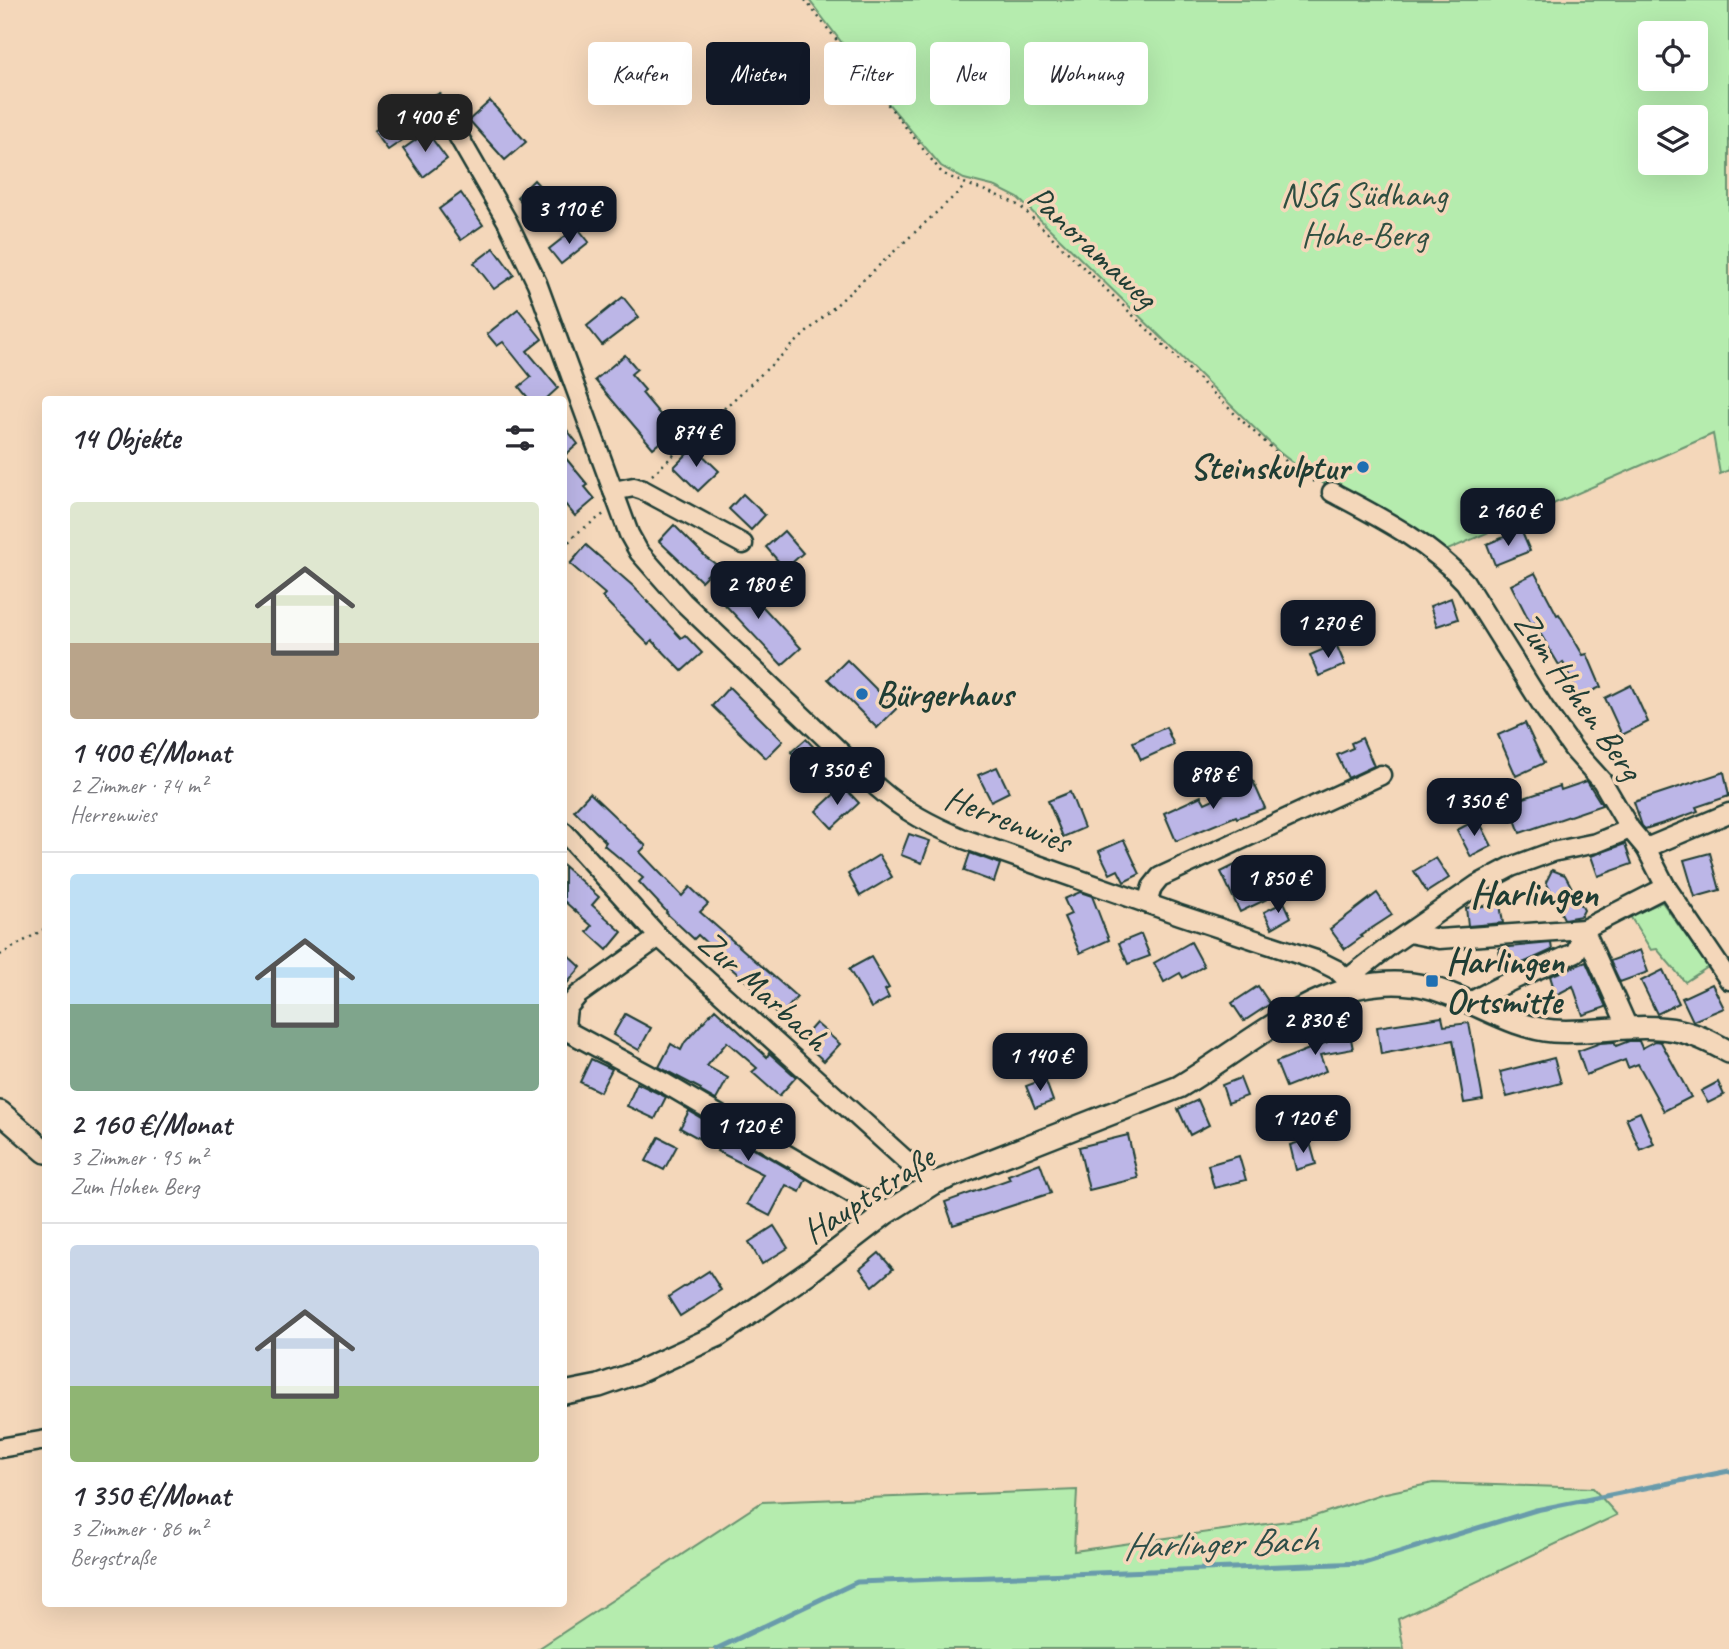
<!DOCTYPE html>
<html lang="de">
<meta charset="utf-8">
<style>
:root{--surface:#fff;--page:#f7f7f7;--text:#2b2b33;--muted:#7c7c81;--line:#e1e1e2;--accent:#111827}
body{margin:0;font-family:Caveat,sans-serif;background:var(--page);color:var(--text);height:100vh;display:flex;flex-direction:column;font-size:26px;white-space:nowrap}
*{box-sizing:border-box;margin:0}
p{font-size:23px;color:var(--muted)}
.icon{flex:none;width:38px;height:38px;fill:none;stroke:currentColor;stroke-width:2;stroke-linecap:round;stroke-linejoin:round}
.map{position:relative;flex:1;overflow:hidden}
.details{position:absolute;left:42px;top:396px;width:525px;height:1211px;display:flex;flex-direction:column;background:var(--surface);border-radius:7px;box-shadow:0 7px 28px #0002}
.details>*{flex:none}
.banner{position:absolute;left:588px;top:42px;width:665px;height:63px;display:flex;gap:14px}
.buttons{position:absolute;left:1638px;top:21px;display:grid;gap:14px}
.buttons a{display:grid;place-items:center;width:70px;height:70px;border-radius:7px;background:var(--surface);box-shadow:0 7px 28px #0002;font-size:35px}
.price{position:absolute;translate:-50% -60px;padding:0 16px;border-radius:14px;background:var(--accent);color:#fff;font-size:23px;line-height:46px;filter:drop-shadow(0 2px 4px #0008)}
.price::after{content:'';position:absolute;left:50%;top:42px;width:21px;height:16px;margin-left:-10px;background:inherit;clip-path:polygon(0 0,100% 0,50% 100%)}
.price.current{background:#222;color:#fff}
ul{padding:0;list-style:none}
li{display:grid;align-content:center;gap:14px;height:371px;padding:0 28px}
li+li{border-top:2px solid var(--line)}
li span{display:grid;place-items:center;height:217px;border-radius:7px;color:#555}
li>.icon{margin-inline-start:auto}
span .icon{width:126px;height:126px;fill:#fffc;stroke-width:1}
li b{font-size:30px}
h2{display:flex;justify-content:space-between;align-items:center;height:84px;padding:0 28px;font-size:30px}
.pill{padding:0 24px;border-radius:7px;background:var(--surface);box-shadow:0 7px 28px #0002;font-size:24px;line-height:63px}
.pill.current{background:var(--accent);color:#fff}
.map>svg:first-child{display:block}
.green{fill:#b5ecae;stroke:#6a9471;stroke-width:2;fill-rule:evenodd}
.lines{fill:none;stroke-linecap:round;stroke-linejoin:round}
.stream{stroke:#699bab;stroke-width:5}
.building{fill:#bcb6e7;stroke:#1f3d34;stroke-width:2}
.minor-casing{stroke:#1f3d34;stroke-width:23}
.tertiary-casing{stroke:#1f3d34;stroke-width:26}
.path{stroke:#1f3d34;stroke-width:2.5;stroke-dasharray:2 5;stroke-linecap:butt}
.minor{stroke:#f4d7ba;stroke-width:18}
.tertiary{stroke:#f4d7ba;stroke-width:21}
.poi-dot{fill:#1f6fb2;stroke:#f4d7ba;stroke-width:2.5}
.labels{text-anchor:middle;stroke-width:7;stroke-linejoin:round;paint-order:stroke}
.park-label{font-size:35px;fill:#2e4e40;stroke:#f4d7ba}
.street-label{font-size:35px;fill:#1f3d34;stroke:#f4d7ba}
.poi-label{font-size:35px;font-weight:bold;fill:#1f3d34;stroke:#f4d7ba;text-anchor:start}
.water-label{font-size:37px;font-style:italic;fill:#2b4d48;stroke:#f4d7ba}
.quarter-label{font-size:38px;font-weight:bold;fill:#1f3d34;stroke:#f4d7ba}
</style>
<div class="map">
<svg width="1729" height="1649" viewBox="0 0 1729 1649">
<rect width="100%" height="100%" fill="#f4d7ba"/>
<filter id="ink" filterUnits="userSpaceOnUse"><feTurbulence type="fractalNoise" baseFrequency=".0143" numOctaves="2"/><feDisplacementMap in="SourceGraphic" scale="14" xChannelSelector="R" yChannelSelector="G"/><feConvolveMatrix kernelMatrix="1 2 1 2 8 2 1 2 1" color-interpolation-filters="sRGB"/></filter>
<g filter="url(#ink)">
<!-- green -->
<g class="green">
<path d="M809 0H1729V470L1720 474 1713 434 1441 553 1306 473 1279 452 1018 198 996 187 964 179 941 166 892 108ZM1650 33H1696V79H1650ZM1650 117H1696V163H1650Z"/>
<path d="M1662 902 1708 967 1685 982 1657 949 1651 950 1630 916Z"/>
<path d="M1433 1483 1593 1488 1617 1515 1398 1619 1404 1649H538L762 1502 1077 1490 1074 1551 1309 1518 1381 1494Z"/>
</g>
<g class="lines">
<!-- stream -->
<path class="stream" d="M716 1649 857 1582 1364 1563 1536 1510 1729 1471"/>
</g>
<!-- building -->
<g class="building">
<path d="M440 93 450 112 433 121 422 102Z"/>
<path d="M490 101 526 142 505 160 469 120Z"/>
<path d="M393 118 407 137 388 150 374 131Z"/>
<path d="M427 132 447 159 423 177 403 149Z"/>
<path d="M534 180 558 206 541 222 517 197Z"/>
<path d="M461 193 483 225 461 240 439 209Z"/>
<path d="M577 227 589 242 561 264 549 249Z"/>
<path d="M494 248 514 275 494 289 474 263Z"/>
<path d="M623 297 639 317 602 345 587 326Z"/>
<path d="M518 309 542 339 527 351 558 388 546 399H529L519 387 531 377 503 342 497 346 487 334Z"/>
<path d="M625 355 637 369 631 374 645 390 642 393 674 431 653 448 595 380Z"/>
<path d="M564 426 578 444 564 456 588 485 585 487 595 499 575 516 564 503Z"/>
<path d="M694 447 719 471 698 491 674 467Z"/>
<path d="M743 494 765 515 751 530 729 509Z"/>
<path d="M674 525 706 557 717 565 701 581 659 541Z"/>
<path d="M1521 530 1530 551 1495 565 1487 544Z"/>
<path d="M784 531 803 553 785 569 766 547Z"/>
<path d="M586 545 633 586 681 638 685 635 702 653 682 671 652 640 648 644 602 597 605 594 570 564Z"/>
<path d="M1535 573 1557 615 1559 614 1583 655 1587 654 1601 687 1578 697 1563 662 1559 665 1534 623 1531 624 1511 585Z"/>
<path d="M731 578 764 608 801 648 782 665 714 593Z"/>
<path d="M1451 598 1458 619 1437 626 1430 606Z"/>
<path d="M1336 644 1345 665 1319 676 1310 655Z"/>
<path d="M847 660 896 709 877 728 828 679Z"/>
<path d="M1631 685 1648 722 1622 735 1605 698Z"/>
<path d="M729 687 783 741 766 758 712 706Z"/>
<path d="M1525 723 1544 763 1516 776 1498 735Z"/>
<path d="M1166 727 1174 745 1141 760 1133 742Z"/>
<path d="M1362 738 1374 766 1348 778 1337 755 1353 748 1351 743Z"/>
<path d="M806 739 824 758 810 772 791 752Z"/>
<path d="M997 767 1009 792 991 801 978 775Z"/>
<path d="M1724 772 1729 796 1696 807 1698 811 1679 818 1645 829 1642 826 1634 802Z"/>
<path d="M1253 781 1265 808 1237 818 1236 816 1176 841 1164 813 1201 796 1205 803Z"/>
<path d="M1587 781 1602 805 1520 833 1509 803 1560 786 1561 790Z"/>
<path d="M843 786 859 803 832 828 816 811Z"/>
<path d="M1070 792 1084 828 1063 837 1048 801Z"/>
<path d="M590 793 646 846 640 852 682 896 690 887 708 904 700 912 797 997 780 1017 754 994 756 990 716 955 717 953 698 935 694 939 666 913 667 912 639 882 643 878 604 845 606 842 574 810Z"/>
<path d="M1478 819 1492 846 1471 857 1457 830Z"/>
<path d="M909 834 930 841 922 863 901 855Z"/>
<path d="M1124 840 1140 874 1124 882 1118 870 1110 874 1099 851Z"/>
<path d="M1625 844 1632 864 1598 876 1591 856Z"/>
<path d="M970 853 1000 864 994 882 964 871Z"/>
<path d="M1710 853 1720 890 1695 897 1684 860Z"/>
<path d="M879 855 892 877 860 896 848 874Z"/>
<path d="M1436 858 1449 878 1427 892 1414 871Z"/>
<path d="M1247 859 1267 899 1240 912 1221 872Z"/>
<path d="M564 866 599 897 592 905 622 932 607 950 587 932 592 926 564 901Z"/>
<path d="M1552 870 1565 875 1584 910 1581 916 1564 919 1546 882Z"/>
<path d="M1080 892 1092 896 1109 940 1080 953 1064 917 1071 914 1064 899Z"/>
<path d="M1377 893 1392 915 1360 936 1362 937 1345 949 1330 929Z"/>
<path d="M1284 902 1291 917 1272 928 1264 912Z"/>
<path d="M1500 904 1503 923 1468 926 1466 908Z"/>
<path d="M1141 934 1150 956 1128 964 1119 943Z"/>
<path d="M1191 942 1204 966 1183 978 1180 973 1164 982 1154 963Z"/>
<path d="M1551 943 1552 950 1516 966 1501 968 1499 948Z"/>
<path d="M1640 950 1648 972 1620 982 1610 961Z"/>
<path d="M564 951 581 967 564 987Z"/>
<path d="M871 957 889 988 885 990 889 998 871 1008 849 969Z"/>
<path d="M1586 962 1606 1007 1583 1015 1573 986 1556 995 1550 976Z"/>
<path d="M1663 970 1679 1003 1657 1014 1641 981Z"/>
<path d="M1712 984 1724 1008 1693 1021 1682 998Z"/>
<path d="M1258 986 1270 1004 1244 1021 1232 1003Z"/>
<path d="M715 1009 767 1057 769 1053 796 1077 779 1096 752 1072 757 1068 727 1042 707 1066 728 1078 716 1100 700 1091 701 1089 659 1067 671 1044 681 1050 685 1042Z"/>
<path d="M625 1014 651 1028 639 1050 613 1035Z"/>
<path d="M1442 1017 1444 1026 1469 1023 1483 1100 1464 1103 1453 1040 1381 1054 1377 1027Z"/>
<path d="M816 1023 840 1044 824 1061 801 1040Z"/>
<path d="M1348 1024 1353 1049 1320 1055 1326 1071 1286 1087 1276 1062 1327 1042 1325 1029Z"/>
<path d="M1629 1041H1639L1642 1048 1655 1041 1661 1042 1691 1097 1664 1111 1638 1064 1628 1068 1625 1060 1586 1075 1578 1051 1600 1043 1614 1042 1616 1046Z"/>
<path d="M1554 1058 1561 1083 1507 1097 1500 1072Z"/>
<path d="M591 1059 612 1069 600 1092 580 1082Z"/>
<path d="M1240 1078 1247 1096 1228 1103 1222 1085Z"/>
<path d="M1045 1079 1053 1101 1035 1108 1026 1086Z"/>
<path d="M1718 1082 1724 1095 1708 1103 1701 1091Z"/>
<path d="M637 1083 666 1097 655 1119 627 1106Z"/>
<path d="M1198 1100 1209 1125 1190 1135 1178 1109Z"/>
<path d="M689 1111 806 1179 800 1192 786 1185 770 1216 747 1204 763 1174 717 1151 718 1149 680 1128Z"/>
<path d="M1640 1112 1654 1144 1640 1150 1626 1118Z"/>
<path d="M1128 1135 1138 1178 1089 1190 1079 1147Z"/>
<path d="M659 1137 677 1146 664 1170 646 1161Z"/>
<path d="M1309 1139 1316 1164 1296 1170 1290 1145Z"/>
<path d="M1239 1156 1246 1180 1214 1188 1208 1165Z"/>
<path d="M1040 1163 1051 1193 953 1225 945 1202 1010 1179 1008 1175Z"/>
<path d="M774 1226 788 1248 762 1264 749 1242Z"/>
<path d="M879 1253 893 1269 873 1286 860 1269Z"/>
<path d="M709 1271 721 1290 680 1316 668 1297Z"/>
</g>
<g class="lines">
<defs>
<g id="minor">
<path d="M457 134 507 221 537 283 629 534 639 552 683 602 878 788C904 811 931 825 964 839L1180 915 1319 961 1337 970 1354 987"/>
<path d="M613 491 634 487 643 490 743 544"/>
<path d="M1332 492C1379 517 1429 542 1465 582L1544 708 1574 750 1602 781 1630 829 1646 848 1666 887 1729 980"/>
<path d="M564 832 659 937 932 1184"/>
<path d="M1646 848 1729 813"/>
<path d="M1147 903 1152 887 1160 877 1381 775"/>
<path d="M1409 933 1439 939 1584 929 1576 952C1540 969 1503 982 1469 1003"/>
<path d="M659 937 578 995 567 1008 565 1026 571 1033 666 1084 886 1213"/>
<path d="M1347 979 1392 944 1477 885 1511 867 1552 852 1596 843 1630 829"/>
<path d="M1628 1028 1584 929 1666 887"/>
<path d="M0 1448 46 1440"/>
</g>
<g id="tertiary">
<path d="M0 1112 46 1152"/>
<path d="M564 1393 599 1386 636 1373 717 1336 808 1273 886 1213 932 1184 1179 1087C1255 1042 1334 964 1428 987 1472 998 1508 1027 1553 1031 1596 1034 1638 1022 1680 1031 1698 1035 1713 1043 1729 1052"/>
</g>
</defs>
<!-- minor casing -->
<use href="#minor" class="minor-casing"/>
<!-- tertiary casing -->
<use href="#tertiary" class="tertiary-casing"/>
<!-- path -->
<g class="path">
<path d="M805 0 942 173C968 187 996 192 1021 207L1240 419 1301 475 1318 484"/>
<path d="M652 475 963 188"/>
<path d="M564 547 577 533 604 514"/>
<path d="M0 955 46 928"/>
</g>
<!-- minor -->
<use href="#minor" class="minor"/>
<!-- tertiary -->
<use href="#tertiary" class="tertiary"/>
</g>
</g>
<!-- markers -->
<g class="poi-dot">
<circle cx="1363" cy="467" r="7"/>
<circle cx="862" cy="694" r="7"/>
<rect x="1425" y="974" width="14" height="14" rx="3.5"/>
</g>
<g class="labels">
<!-- park labels -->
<g class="park-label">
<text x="1364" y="206">NSG Südhang<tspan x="1364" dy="40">Hohe-Berg</tspan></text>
</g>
<!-- street labels -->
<g class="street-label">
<text transform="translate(1093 246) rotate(43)" y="12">Panoramaweg</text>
<text transform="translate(1579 695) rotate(55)" y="12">Zum Hohen Berg</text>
<text transform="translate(1008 819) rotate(21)" y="12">Herrenwies</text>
<text transform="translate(764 990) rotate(42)" y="12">Zur Marbach</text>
<text transform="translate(868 1194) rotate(-33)" y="12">Hauptstraße</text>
</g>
<!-- poi labels -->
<g class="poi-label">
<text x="1349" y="479" text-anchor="end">Steinskulptur</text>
<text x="876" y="706">Bürgerhaus</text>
<text x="1446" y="973">Harlingen<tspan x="1446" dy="40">Ortsmitte</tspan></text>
</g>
<!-- water labels -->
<g class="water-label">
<text transform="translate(1220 1542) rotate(-2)" y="13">Harlinger Bach</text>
</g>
<!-- quarter labels -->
<g class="quarter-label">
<text x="1534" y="906">Harlingen</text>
</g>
</g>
</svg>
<div class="buttons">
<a><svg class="icon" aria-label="locate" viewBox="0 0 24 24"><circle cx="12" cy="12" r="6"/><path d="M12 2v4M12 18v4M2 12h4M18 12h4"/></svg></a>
<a><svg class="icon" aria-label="layers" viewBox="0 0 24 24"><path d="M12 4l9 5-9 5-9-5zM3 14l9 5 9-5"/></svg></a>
</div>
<b class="price current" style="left:425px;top:154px">1 400 €</b>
<b class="price" style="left:569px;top:246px">3 110 €</b>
<b class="price" style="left:696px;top:469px">874 €</b>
<b class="price" style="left:1508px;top:548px">2 160 €</b>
<b class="price" style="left:758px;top:621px">2 180 €</b>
<b class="price" style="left:1328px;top:660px">1 270 €</b>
<b class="price" style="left:837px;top:807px">1 350 €</b>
<b class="price" style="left:1213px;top:811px">898 €</b>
<b class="price" style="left:1474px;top:838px">1 350 €</b>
<b class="price" style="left:1278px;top:915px">1 850 €</b>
<b class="price" style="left:1315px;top:1057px">2 830 €</b>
<b class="price" style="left:1040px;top:1093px">1 140 €</b>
<b class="price" style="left:1303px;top:1155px">1 120 €</b>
<b class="price" style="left:748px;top:1163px">1 120 €</b>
<div class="banner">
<a class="pill">Kaufen</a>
<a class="pill current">Mieten</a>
<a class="pill">Filter</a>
<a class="pill">Neu</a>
<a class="pill">Wohnung</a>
</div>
<section class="details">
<h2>14 Objekte<svg class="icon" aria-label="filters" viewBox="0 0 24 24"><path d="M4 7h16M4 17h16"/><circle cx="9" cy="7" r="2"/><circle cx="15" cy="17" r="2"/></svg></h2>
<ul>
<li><span style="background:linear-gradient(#dfe7d0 65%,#b9a48a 0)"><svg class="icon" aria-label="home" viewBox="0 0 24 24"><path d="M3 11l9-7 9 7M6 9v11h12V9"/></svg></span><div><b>1 400 €/Monat</b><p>2 Zimmer · 74 m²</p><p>Herrenwies</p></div></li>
<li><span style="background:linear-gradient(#bfe0f5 60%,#7fa58c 0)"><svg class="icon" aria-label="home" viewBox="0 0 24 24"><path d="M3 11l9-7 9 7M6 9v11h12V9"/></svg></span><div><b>2 160 €/Monat</b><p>3 Zimmer · 95 m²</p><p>Zum Hohen Berg</p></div></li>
<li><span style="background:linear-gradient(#c9d6e8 65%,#8fb573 0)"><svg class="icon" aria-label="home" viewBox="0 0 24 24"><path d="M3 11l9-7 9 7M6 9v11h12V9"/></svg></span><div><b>1 350 €/Monat</b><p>3 Zimmer · 86 m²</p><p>Bergstraße</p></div></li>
</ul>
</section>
</div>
